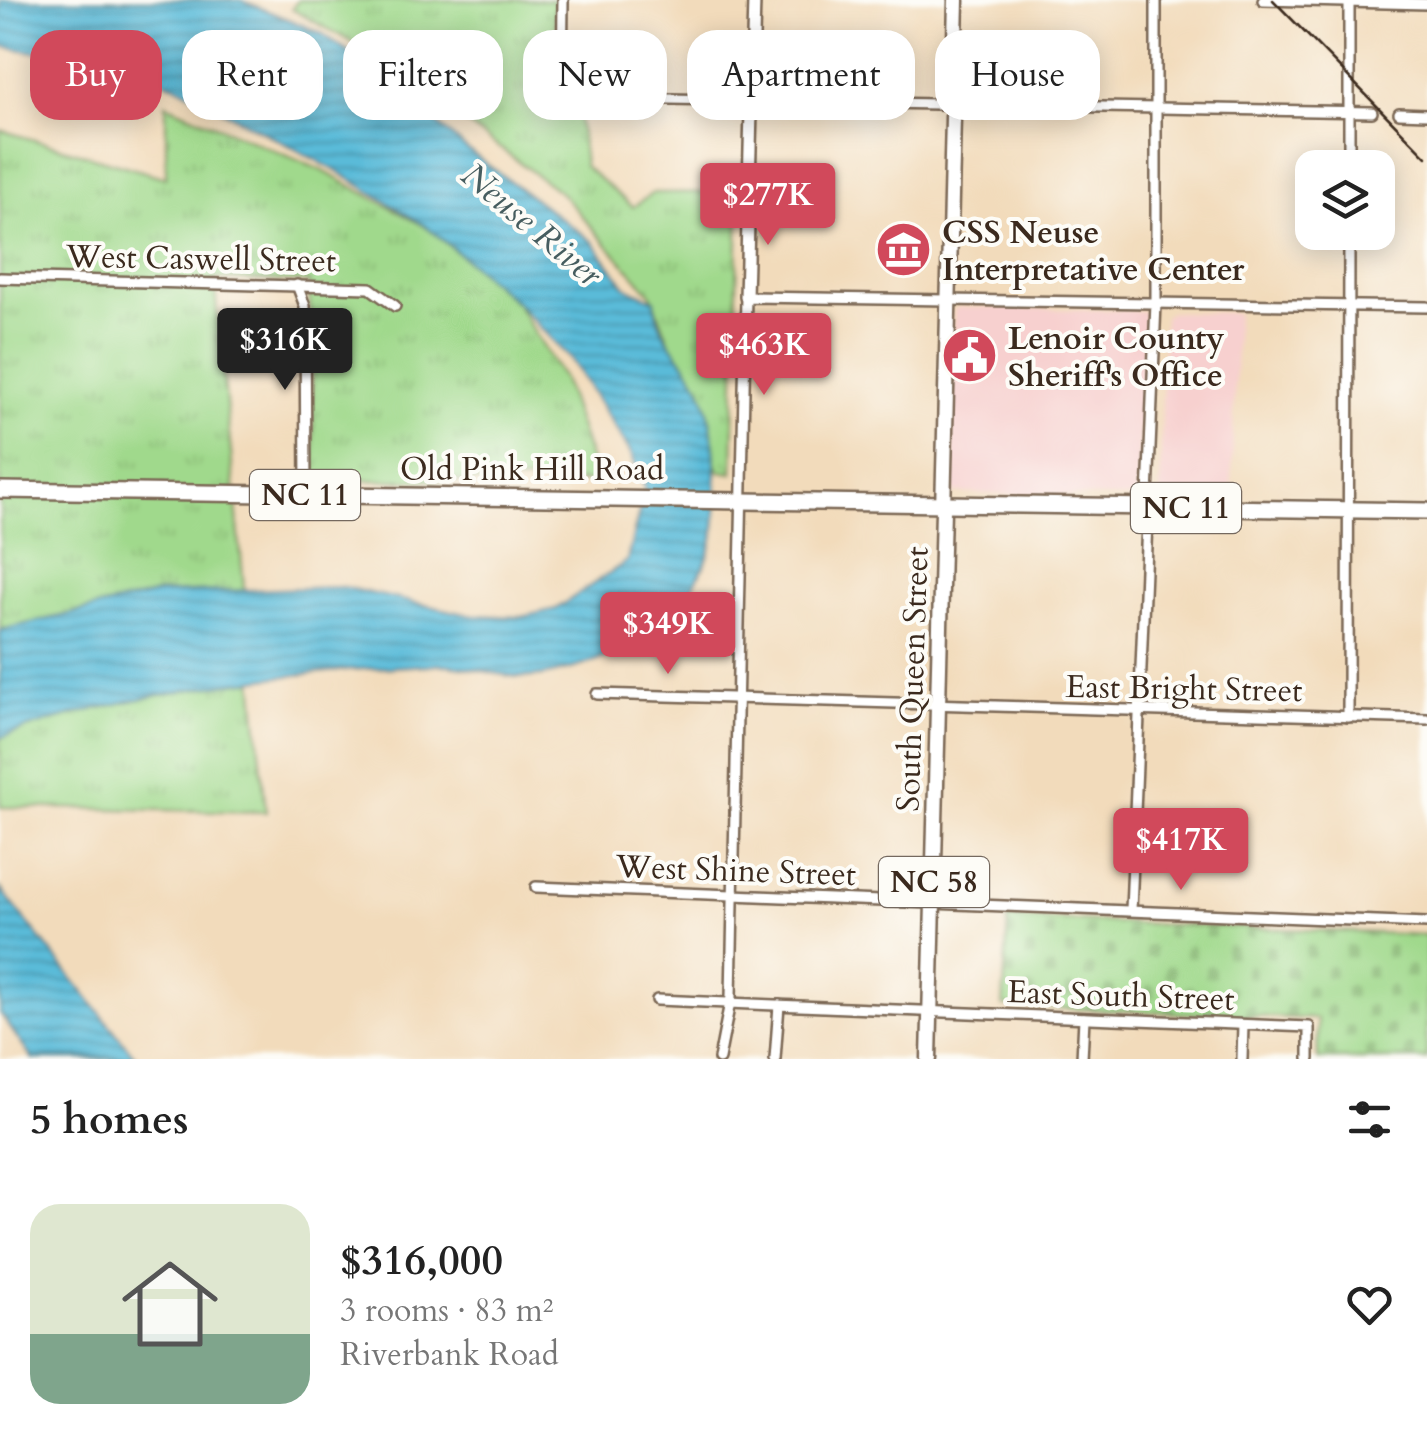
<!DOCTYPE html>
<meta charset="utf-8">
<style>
:root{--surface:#fff;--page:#f2f2f2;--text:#222;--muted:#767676;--accent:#d1495b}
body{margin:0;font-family:Cardo,serif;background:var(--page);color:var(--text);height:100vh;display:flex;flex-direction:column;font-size:38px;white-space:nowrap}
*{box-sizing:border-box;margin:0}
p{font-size:32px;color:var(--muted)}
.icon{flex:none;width:55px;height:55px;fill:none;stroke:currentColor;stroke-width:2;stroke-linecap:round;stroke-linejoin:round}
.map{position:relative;height:1059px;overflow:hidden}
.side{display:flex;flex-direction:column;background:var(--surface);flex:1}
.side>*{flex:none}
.top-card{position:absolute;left:30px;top:30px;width:1368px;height:90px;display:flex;gap:20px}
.tools{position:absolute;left:1295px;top:150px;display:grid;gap:20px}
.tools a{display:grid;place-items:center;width:100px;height:100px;border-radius:20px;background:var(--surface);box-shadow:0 5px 25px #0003;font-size:50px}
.price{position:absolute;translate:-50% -85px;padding:0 22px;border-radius:10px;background:var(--accent);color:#fff;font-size:32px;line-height:65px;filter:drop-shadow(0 2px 5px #0008)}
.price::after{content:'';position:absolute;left:50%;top:60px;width:30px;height:22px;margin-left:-15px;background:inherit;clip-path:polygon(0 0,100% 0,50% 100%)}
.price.current{background:#222;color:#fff}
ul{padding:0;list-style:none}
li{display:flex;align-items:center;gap:30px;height:250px;padding:0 30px}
li span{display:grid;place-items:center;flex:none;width:280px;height:200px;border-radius:30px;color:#555}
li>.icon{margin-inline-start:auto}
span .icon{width:120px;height:120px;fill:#fffc;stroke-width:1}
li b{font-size:42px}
h2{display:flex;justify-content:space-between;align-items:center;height:120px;padding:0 30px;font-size:42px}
.tag{padding:0 35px;border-radius:30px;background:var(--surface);box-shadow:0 5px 25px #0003;font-size:35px;line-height:90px}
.tag.current{background:var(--accent);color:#fff}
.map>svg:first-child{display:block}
.built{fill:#f7d0cf}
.cemetery{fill:url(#cemetery-stones);stroke:#6e8255;stroke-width:2.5}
.park{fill:url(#park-tufts);stroke:#6e8255;stroke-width:2.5}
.water{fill:url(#water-rules);stroke:#4a727c;stroke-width:2.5}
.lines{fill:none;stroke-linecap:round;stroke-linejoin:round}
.minor-casing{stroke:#7b6855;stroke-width:14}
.tertiary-casing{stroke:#7b6855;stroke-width:16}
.primary-casing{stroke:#7b6855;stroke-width:19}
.trunk-casing{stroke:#7b6855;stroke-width:20}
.minor{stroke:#fff;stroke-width:9}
.tertiary{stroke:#fff;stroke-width:11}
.primary{stroke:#fff;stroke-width:14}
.trunk{stroke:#fff;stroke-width:15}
.rail{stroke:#3b2a1e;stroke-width:2.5}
.labels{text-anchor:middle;stroke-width:8;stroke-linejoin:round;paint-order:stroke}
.shield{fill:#fdfcf7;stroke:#75695f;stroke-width:2.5}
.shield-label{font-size:30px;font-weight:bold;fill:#3b2a1e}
.poi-label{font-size:32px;font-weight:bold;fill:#3b2a1e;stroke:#fdfcf7;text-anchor:start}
.street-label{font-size:32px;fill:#3b2a1e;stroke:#fdfcf7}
.water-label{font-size:35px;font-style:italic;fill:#465d5f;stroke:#fdfcf7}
</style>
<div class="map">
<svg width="1427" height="1059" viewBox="0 0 1427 1059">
<defs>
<pattern id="cemetery-stones" width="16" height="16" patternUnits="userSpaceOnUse" patternTransform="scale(2.5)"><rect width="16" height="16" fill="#a0d98c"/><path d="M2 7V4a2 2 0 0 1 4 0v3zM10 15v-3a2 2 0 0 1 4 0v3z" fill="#8bba78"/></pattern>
<pattern id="park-tufts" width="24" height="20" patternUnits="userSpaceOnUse" patternTransform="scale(2.5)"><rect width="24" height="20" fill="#a0d98c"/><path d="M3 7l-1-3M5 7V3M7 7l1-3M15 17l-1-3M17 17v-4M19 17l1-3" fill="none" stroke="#8bba78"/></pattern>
<pattern id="water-rules" width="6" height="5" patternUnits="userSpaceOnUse" patternTransform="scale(2.5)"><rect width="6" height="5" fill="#5abbd9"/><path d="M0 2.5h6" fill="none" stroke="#4c98af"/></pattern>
</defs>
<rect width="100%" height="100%" fill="#fdfcf7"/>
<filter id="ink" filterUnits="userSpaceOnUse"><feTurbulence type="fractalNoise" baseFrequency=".01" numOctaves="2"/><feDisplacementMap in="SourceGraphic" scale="20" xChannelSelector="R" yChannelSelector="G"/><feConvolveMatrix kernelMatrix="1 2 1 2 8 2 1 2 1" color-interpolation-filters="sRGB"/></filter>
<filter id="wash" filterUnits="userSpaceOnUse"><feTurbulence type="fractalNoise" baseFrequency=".0048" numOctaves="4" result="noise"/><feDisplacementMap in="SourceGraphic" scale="40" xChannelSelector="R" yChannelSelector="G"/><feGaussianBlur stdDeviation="2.25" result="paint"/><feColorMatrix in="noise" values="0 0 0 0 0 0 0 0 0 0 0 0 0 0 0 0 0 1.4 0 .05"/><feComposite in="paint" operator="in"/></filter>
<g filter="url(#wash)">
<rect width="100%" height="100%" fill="#f2dbbb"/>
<!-- built -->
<g class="built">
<path d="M959 307 1145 311 1137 498 952 493 954 310Z"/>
<path d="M1170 312 1237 313 1231 499 1160 497 1164 316Z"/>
</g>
<!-- cemetery -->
<path class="cemetery" d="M1008 918 1427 935V1059H1318L1317 1019 1003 1006Z"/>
<!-- park -->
<g class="park">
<path d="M298 0H555L556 105 578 107 584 166 633 207 653 193 739 192 733 473 719 471 651 294 562 194 373 54 292 9Z"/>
<path d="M166 104 323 171 430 229 516 302 563 379 598 482 315 480 309 282 214 279 266 812 0 807V130L166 178Z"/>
</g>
<!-- water -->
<g class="water">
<path d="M0 0H241L321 33 376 70 465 148 593 242 626 287 655 300C656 336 683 355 699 385 715 415 718 484 716 519 711 592 648 645 581 666 563 671 541 678 522 677 491 675 463 663 432 665 294 671 130 690 0 738V630L160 593 343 587 470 615 521 617 556 609 627 561 645 488 630 451 572 361 516 302 430 229 342 174 173 84 128 68 0 46Z"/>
<path d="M0 888 137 1059H32L0 1013Z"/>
</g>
</g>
<g filter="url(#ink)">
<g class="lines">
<defs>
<g id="minor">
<path d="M563 0 562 97 1372 112"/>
<path d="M1263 0 1427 4"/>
<path d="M1349 0V168"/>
<path d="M1399 113 1427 114"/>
<path d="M0 278 370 288 395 306"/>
<path d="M297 285 305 306 306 495"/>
<path d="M597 694 1427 719"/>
<path d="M1348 717 1349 232"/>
<path d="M536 887 1427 923"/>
<path d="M1131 910 1156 303V0"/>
<path d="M657 1000 1309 1027V1059"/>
<path d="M719 1059 731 997 746 297 1427 307"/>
<path d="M775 1059 779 1005"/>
<path d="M1082 1059 1084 1018"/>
<path d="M1242 1059 1243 1025"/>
</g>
<path id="tertiary" d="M746 297 754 0"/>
<path id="primary" d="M929 1059 956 0"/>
<path id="trunk" d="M0 490 1427 511"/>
</defs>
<!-- minor casing -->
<use href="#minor" class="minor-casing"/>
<!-- tertiary casing -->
<use href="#tertiary" class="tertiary-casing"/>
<!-- primary casing -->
<use href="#primary" class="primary-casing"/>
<!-- trunk casing -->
<use href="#trunk" class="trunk-casing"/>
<!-- minor -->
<use href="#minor" class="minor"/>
<!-- tertiary -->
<use href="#tertiary" class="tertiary"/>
<!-- primary -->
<use href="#primary" class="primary"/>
<!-- trunk -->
<use href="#trunk" class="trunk"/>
<!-- rail -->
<path class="rail" d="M1273 0 1427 157"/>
</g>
</g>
<!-- icons -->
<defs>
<symbol id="museum-disc" viewBox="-11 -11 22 22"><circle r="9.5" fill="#d1495b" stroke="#fdfcf7"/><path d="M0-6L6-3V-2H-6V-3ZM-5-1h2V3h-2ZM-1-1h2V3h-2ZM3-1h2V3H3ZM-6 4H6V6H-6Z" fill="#fff"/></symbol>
<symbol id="civic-disc" viewBox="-11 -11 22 22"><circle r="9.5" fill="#d1495b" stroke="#fdfcf7"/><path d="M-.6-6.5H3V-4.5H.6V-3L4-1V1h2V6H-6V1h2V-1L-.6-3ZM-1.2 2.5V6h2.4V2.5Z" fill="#fff"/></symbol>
</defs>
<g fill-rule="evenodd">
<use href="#museum-disc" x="872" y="218" width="63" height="63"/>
<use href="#civic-disc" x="938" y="324" width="63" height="63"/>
</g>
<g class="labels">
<!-- shield labels -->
<g class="shield">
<rect x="250" y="470" width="110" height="50" rx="8"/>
<rect x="1131" y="483" width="110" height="50" rx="8"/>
<rect x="879" y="857" width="110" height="50" rx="8"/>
</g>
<g class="shield-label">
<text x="305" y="505">NC 11</text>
<text x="1186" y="518">NC 11</text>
<text x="934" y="892">NC 58</text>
</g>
<!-- poi labels -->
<g class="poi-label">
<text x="942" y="243">CSS Neuse<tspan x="942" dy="37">Interpretative Center</tspan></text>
<text x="1008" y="349">Lenoir County<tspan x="1008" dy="37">Sheriff's Office</tspan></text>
</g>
<!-- street labels -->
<g class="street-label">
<text transform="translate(201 258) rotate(1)" y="11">West Caswell Street</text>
<text x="532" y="480">Old Pink Hill Road</text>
<text transform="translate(912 679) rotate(-88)" y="11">South Queen Street</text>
<text transform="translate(1184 688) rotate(1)" y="11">East Bright Street</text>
<text transform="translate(736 870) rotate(2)" y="11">West Shine Street</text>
<text transform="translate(1121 995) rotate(2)" y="11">East South Street</text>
</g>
<!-- water labels -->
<g class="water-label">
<text transform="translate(532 224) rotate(40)" y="12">Neuse River</text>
</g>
</g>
</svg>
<div class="tools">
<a><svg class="icon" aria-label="layers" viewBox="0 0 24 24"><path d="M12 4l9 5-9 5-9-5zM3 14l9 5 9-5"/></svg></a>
</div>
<b class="price" style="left:768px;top:248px">$277K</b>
<b class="price current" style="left:285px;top:393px">$316K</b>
<b class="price" style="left:764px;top:398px">$463K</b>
<b class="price" style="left:668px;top:677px">$349K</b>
<b class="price" style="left:1181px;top:893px">$417K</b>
<div class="top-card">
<a class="tag current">Buy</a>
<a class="tag">Rent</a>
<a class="tag">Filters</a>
<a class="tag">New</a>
<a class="tag">Apartment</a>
<a class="tag">House</a>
</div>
</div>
<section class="side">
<h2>5 homes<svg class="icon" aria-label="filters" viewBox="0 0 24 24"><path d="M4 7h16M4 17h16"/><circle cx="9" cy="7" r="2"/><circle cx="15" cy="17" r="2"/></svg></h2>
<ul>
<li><span style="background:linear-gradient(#dfe7d0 65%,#7fa58c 0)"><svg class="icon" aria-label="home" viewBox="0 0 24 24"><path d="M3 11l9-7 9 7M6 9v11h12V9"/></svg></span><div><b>$316,000</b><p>3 rooms · 83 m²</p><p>Riverbank Road</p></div><svg class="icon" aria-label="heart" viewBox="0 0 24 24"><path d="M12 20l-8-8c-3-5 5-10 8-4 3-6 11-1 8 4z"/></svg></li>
</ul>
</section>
